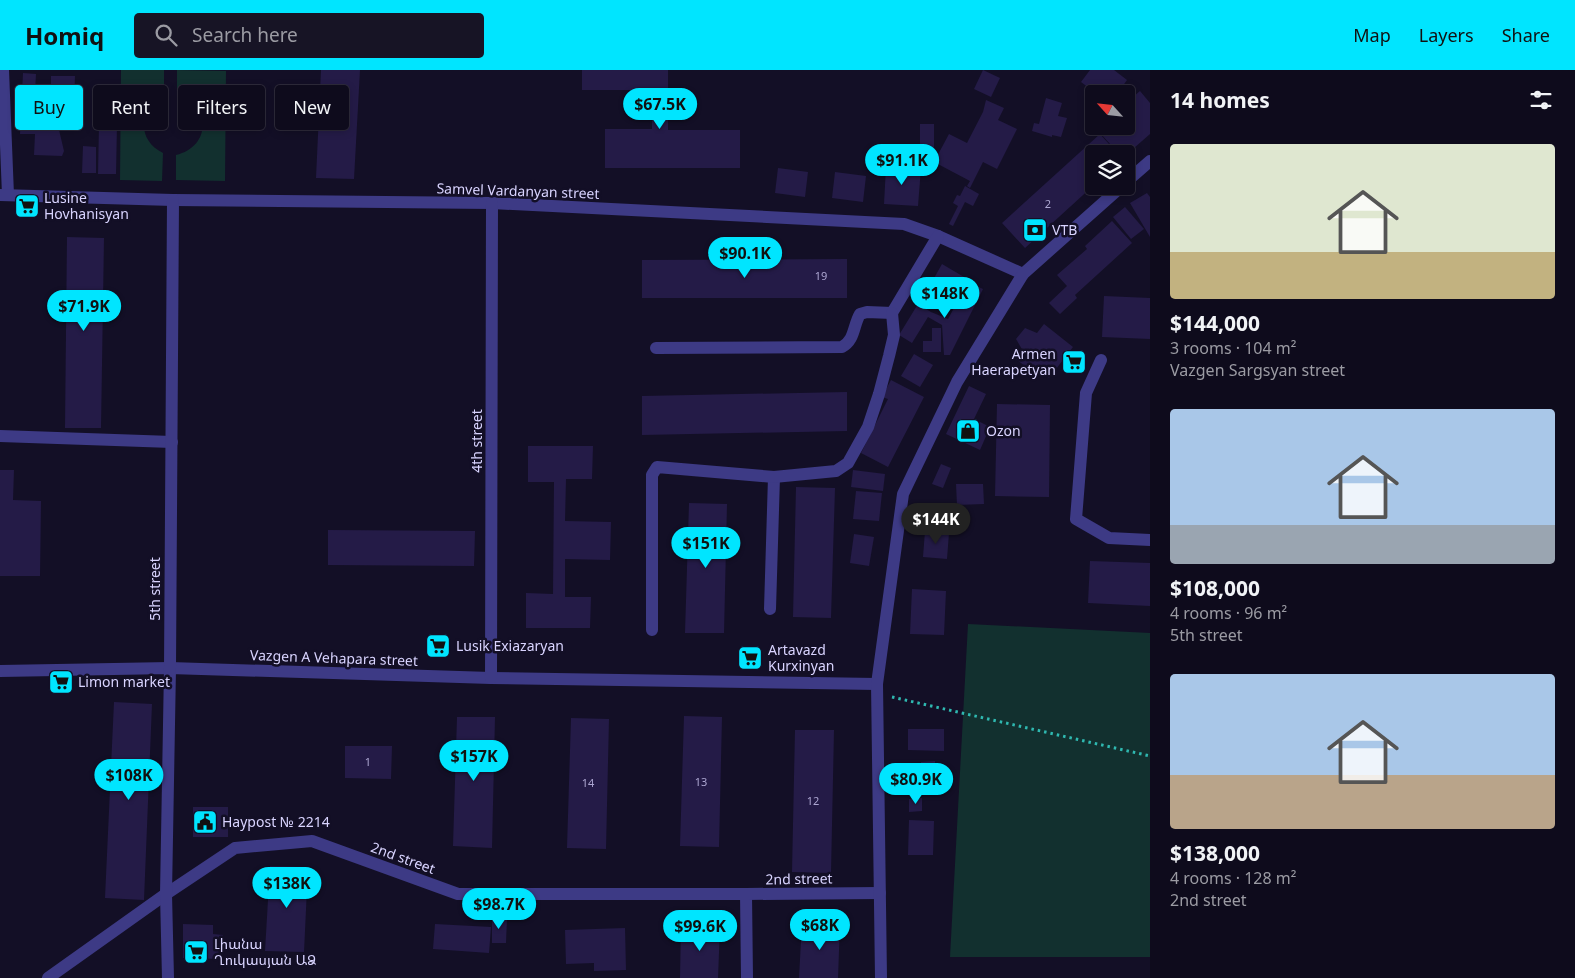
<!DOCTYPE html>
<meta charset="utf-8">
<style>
:root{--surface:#0e0b1c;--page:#171425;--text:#f1f3f6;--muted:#9b9ba3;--line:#2e2b3b;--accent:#00e5ff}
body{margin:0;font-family:"Noto Sans","Noto Sans Armenian",sans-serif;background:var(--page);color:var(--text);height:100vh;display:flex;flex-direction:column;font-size:19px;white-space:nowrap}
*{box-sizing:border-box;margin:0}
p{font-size:16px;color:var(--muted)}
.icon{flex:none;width:28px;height:28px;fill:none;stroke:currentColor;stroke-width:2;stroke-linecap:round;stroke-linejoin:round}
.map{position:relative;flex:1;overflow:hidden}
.panel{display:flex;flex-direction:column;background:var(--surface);width:425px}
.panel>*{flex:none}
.guide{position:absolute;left:15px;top:15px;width:475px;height:45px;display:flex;gap:10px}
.needle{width:32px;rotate:297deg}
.fabs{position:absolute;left:1085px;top:15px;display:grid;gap:10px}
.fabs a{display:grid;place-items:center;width:50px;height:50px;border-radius:5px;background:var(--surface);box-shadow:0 2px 8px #0003,0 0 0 1px var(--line);font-size:25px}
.price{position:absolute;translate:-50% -42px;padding:0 11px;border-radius:18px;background:var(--accent);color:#111;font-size:16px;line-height:32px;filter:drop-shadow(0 1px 2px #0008)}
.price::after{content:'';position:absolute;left:50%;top:30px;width:15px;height:11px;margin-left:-8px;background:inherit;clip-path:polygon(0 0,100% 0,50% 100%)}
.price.current{background:#222;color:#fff}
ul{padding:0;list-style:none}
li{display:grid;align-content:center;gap:10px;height:265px;padding:0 20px}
li span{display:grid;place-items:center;height:155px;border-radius:5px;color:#555}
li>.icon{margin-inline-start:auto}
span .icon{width:90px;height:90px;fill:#fffc;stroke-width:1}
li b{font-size:21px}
h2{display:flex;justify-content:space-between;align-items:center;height:60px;padding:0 20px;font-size:21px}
.tag{padding:0 18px;border-radius:5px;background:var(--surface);box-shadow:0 2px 8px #0003,0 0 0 1px var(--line);font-size:18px;line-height:45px}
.tag.current{background:var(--accent);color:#111}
header{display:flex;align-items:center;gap:30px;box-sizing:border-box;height:70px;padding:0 25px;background:var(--accent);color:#111}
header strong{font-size:24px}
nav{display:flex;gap:28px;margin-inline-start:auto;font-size:18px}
.search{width:350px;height:45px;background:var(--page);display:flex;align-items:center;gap:12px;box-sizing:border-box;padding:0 18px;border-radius:5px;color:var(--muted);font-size:19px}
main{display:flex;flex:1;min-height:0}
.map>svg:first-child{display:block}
.green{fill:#12302f}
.building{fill:#241b47}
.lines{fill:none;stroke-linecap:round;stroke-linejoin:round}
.path{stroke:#2fb8b0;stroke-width:3;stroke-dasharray:2.5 4;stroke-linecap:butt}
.minor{stroke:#3d3a85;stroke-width:12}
.labels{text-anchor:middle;stroke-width:5;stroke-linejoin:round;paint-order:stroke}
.number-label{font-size:11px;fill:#aca6d1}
.street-label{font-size:14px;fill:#d9d4ff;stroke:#130f26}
.poi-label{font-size:14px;fill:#d9d4ff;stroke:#130f26;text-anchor:start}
</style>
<header>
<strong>Homiq</strong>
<div class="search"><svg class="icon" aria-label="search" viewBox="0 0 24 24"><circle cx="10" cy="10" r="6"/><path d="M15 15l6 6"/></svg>Search here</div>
<nav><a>Map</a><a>Layers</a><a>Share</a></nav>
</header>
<main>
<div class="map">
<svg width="1150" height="908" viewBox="0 0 1150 908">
<rect width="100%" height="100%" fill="#130f26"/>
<!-- green -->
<g class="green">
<path d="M121 0H164V28C138 40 137 70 163 83L162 111 120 110Z"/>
<path d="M177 0 226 1 225 111 176 110V85C211 77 212 35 177 26Z"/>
<path d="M968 554 1150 563V887H950Z"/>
</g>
<!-- building -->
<g class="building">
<path d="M321 0H360L354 109 316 108Z"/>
<path d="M582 0H668V60H740V98H605V59H652V20H582Z"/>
<path d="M983 0 1000 8 991 27 974 19Z"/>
<path d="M1090 0H1114L1127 10 1117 24H1097L1081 12Z"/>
<path d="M23 3 36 4 35 23H39L37 60H59L64 81 62 86 34 85 35 64H20Z"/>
<path d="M51 6H75L74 33H51Z"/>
<path d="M1140 21 1150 33V64L1126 85V84H1119L1101 64 1110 56H1126V33Z"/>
<path d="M1046 28 1062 33 1058 46 1067 48 1061 67 1052 65V67L1032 61 1034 53 1039 54Z"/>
<path d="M986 30 1004 38 998 50 1017 59 997 99 983 92 970 118 967 116 970 111 934 92 949 64 967 73 983 42Z"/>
<rect x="920" y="54" width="14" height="29"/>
<path d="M99 55H117L116 104H98Z"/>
<path d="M1100 64 1118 84H1094V115L1025 178 1002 153Z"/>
<path d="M83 76 96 77V103H82Z"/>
<path d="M886 97 921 98 918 136 884 134Z"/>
<path d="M778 98 808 102 805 127 775 123Z"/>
<path d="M835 102 866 106 863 132 832 128Z"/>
<path d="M965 116 979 124 973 136 965 132 953 156 949 154 958 136 953 133 957 125 960 126Z"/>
<path d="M1147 123 1150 127V167L1130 133Z"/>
<path d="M1125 137 1144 159 1131 169 1113 147Z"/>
<path d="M1112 151 1132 173 1075 225 1077 228 1060 244 1049 233 1067 216 1057 205 1087 179 1085 176Z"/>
<path d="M67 167 104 168 101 358H65Z"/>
<path d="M847 189V228H642V190Z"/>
<path d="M942 194 964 207 955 222 933 210Z"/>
<path d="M968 212 983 219 950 285H944L942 255 928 247 912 273 899 265 918 234 931 242 948 249Z"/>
<path d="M1104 226 1150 228V269L1102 267Z"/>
<path d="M1044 254 1073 277 1049 308 1035 296 1031 301 1016 289 1023 281 1016 269 1025 258 1037 263Z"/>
<path d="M932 258H941V282H923V271H932Z"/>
<path d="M914 284 933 295 920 317 901 306Z"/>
<path d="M891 310 924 327 888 397 861 383 888 329 882 327Z"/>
<path d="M969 316 986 324 974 349 990 357 980 380 946 364Z"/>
<path d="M847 322V361L642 365V326Z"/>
<path d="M997 334 1050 335 1049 427 995 426Z"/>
<path d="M528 376H593L592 409H566L565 451 611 452 610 490 565 489V527H591L590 558H526V523L553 524 554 412H528Z"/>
<path d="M941 394 951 398 943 418 932 414Z"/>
<path d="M0 400H14L13 430 41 431 40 506H0Z"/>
<path d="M853 400 885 404 883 421 851 417Z"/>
<path d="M956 414H983L984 434 957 435Z"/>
<path d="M796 417 835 418 831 548 793 547Z"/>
<path d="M856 421 882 423 879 451 853 449Z"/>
<path d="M689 433 727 434 724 563H685Z"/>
<path d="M328 460 475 461 474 496 328 495Z"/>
<path d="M925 461 949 463 947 489 923 487Z"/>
<path d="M854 464 874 467 869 496 850 493Z"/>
<path d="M1090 491 1150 493V536L1088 533Z"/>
<path d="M912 519 946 521 944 565 910 564Z"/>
<path d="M114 632 152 634 144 830 105 828Z"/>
<path d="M684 646 722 647 719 777 680 776Z"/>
<path d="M457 647H495L492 778 453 776Z"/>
<path d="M571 648 609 649 606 779 567 778Z"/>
<path d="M908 659H944V681L908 680Z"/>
<path d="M795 660H834L831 803 792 802Z"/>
<path d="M345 676H392L391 709 345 708Z"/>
<path d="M935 691V710H921V692Z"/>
<path d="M922 728V741L909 742V729Z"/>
<rect x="193" y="737" width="35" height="30"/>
<path d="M909 750 934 751 933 785H908Z"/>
<path d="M270 796 308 797 304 882 265 881Z"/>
<path d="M492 848H507L506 873H492Z"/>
<path d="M802 852 840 854 838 908H799Z"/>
<path d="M183 854 213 855V864L223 865 222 889 183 888Z"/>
<path d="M435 854 491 857 489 883 433 879Z"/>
<path d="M681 856 720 857 718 908H680Z"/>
<path d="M625 858 626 900 594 901V893L566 894 565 860Z"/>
</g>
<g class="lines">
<!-- path -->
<path class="path" d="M892 627 1150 686"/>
<!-- minor -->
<g class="minor">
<path d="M3 0 8 125"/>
<path d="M1126 112 1150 91"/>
<path d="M0 125 173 130 492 133 904 154 938 166 1023 204"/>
<path d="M656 278 842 277C855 270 853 256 860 244L867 242 892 243 938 166"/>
<path d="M1101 290 1086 323 1076 449 1109 468 1150 470"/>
<path d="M0 366 172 372"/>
<path d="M770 539 774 407"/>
<path d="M652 560V405L657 397 774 407 836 401 848 393 868 357 879 324 889 286 894 265 892 243"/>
<path d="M0 601 170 598 491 608 877 614"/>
<path d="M491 608 492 133"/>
<path d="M746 824 747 908"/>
<path d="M48 908 166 824 235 778 312 771 458 824H746L880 823"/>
<path d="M168 908 166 824 170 598 173 130"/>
<path d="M881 908 877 614 903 424 957 312 1023 204 1122 116"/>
</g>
</g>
<!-- icons -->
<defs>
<symbol id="supermarket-square" viewBox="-11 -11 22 22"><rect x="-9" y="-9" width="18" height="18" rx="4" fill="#00e5ff" stroke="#130f26"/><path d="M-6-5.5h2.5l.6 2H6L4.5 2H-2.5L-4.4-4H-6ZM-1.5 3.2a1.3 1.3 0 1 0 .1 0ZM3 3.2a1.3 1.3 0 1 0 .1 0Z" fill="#111"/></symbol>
<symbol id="bank-square" viewBox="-11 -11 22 22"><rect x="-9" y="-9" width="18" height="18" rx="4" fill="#00e5ff" stroke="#130f26"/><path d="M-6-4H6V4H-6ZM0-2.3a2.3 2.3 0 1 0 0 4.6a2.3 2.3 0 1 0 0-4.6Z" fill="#111"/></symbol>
<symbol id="shop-square" viewBox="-11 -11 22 22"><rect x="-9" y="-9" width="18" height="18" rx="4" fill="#00e5ff" stroke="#130f26"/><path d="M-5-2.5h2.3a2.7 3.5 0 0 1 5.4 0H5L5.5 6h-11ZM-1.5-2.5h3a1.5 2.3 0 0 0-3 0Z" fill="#111"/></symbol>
<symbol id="civic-square" viewBox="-11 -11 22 22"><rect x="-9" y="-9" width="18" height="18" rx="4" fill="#00e5ff" stroke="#130f26"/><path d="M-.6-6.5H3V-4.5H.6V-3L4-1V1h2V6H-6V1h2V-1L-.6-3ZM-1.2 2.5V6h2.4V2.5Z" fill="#111"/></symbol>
</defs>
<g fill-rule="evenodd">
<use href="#supermarket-square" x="13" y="122" width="28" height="28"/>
<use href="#bank-square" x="1021" y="146" width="28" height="28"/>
<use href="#supermarket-square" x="1060" y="278" width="28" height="28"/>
<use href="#shop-square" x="954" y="347" width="28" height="28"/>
<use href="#supermarket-square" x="424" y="562" width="28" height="28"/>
<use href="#supermarket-square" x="736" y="574" width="28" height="28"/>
<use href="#supermarket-square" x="47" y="598" width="28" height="28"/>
<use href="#civic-square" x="191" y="738" width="28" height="28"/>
<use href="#supermarket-square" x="182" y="868" width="28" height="28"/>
</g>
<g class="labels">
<!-- number labels -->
<g class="number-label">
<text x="1048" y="138">2</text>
<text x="821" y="210">19</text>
<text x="368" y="696">1</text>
<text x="701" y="716">13</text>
<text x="588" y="717">14</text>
<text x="813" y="735">12</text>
</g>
<!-- street labels -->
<g class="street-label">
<text transform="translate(518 121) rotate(2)" y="5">Samvel Vardanyan street</text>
<text transform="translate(477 371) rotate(-90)" y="5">4th street</text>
<text transform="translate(155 519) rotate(-90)" y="5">5th street</text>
<text transform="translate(334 588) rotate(2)" y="5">Vazgen A Vehapara street</text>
<text transform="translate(403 788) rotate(20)" y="5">2nd street</text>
<text transform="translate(799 809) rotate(-1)" y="5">2nd street</text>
</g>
<!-- poi labels -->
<g class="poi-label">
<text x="44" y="133">Lusine<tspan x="44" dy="16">Hovhanisyan</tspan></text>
<text x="1052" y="165">VTB</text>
<text x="1056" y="289" text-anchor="end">Armen<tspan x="1056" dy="16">Haerapetyan</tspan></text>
<text x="986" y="366">Ozon</text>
<text x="456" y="581">Lusik Exiazaryan</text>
<text x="768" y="585">Artavazd<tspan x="768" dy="16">Kurxinyan</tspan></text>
<text x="78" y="617">Limon market</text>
<text x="222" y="757">Haypost № 2214</text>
<text x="214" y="879">Լիանա<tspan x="214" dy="16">Ղուկասյան ԱՁ</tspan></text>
</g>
</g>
</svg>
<div class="fabs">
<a><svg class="needle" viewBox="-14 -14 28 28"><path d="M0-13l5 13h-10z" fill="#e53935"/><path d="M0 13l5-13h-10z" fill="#9b9ba3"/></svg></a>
<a><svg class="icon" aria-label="layers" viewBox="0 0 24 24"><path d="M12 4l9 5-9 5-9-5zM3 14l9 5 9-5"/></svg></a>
</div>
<b class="price" style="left:660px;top:60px">$67.5K</b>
<b class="price" style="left:902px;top:116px">$91.1K</b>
<b class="price" style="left:745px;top:209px">$90.1K</b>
<b class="price" style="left:945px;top:249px">$148K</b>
<b class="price" style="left:84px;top:262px">$71.9K</b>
<b class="price current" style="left:936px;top:475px">$144K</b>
<b class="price" style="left:706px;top:499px">$151K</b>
<b class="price" style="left:474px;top:712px">$157K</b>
<b class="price" style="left:129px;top:731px">$108K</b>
<b class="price" style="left:916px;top:735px">$80.9K</b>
<b class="price" style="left:287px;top:839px">$138K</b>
<b class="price" style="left:499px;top:860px">$98.7K</b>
<b class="price" style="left:820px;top:881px">$68K</b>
<b class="price" style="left:700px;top:882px">$99.6K</b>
<div class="guide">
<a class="tag current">Buy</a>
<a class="tag">Rent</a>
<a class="tag">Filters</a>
<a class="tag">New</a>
</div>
</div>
<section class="panel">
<h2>14 homes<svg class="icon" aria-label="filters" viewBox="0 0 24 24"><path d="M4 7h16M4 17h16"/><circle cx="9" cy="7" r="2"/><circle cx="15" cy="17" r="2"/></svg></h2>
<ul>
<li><span style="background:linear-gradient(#dfe7d0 70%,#c2b280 0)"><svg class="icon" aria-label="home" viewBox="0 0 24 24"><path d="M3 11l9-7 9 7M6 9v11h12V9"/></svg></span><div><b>$144,000</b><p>3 rooms · 104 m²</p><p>Vazgen Sargsyan street</p></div></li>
<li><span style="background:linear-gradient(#a9c7e8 75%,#9aa5b1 0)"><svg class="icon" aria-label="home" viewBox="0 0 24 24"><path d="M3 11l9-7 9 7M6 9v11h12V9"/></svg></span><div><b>$108,000</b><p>4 rooms · 96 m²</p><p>5th street</p></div></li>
<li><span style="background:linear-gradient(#a9c7e8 65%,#b9a48a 0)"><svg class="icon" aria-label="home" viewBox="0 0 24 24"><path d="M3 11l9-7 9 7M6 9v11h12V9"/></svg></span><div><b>$138,000</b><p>4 rooms · 128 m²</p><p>2nd street</p></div></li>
</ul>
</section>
</main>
